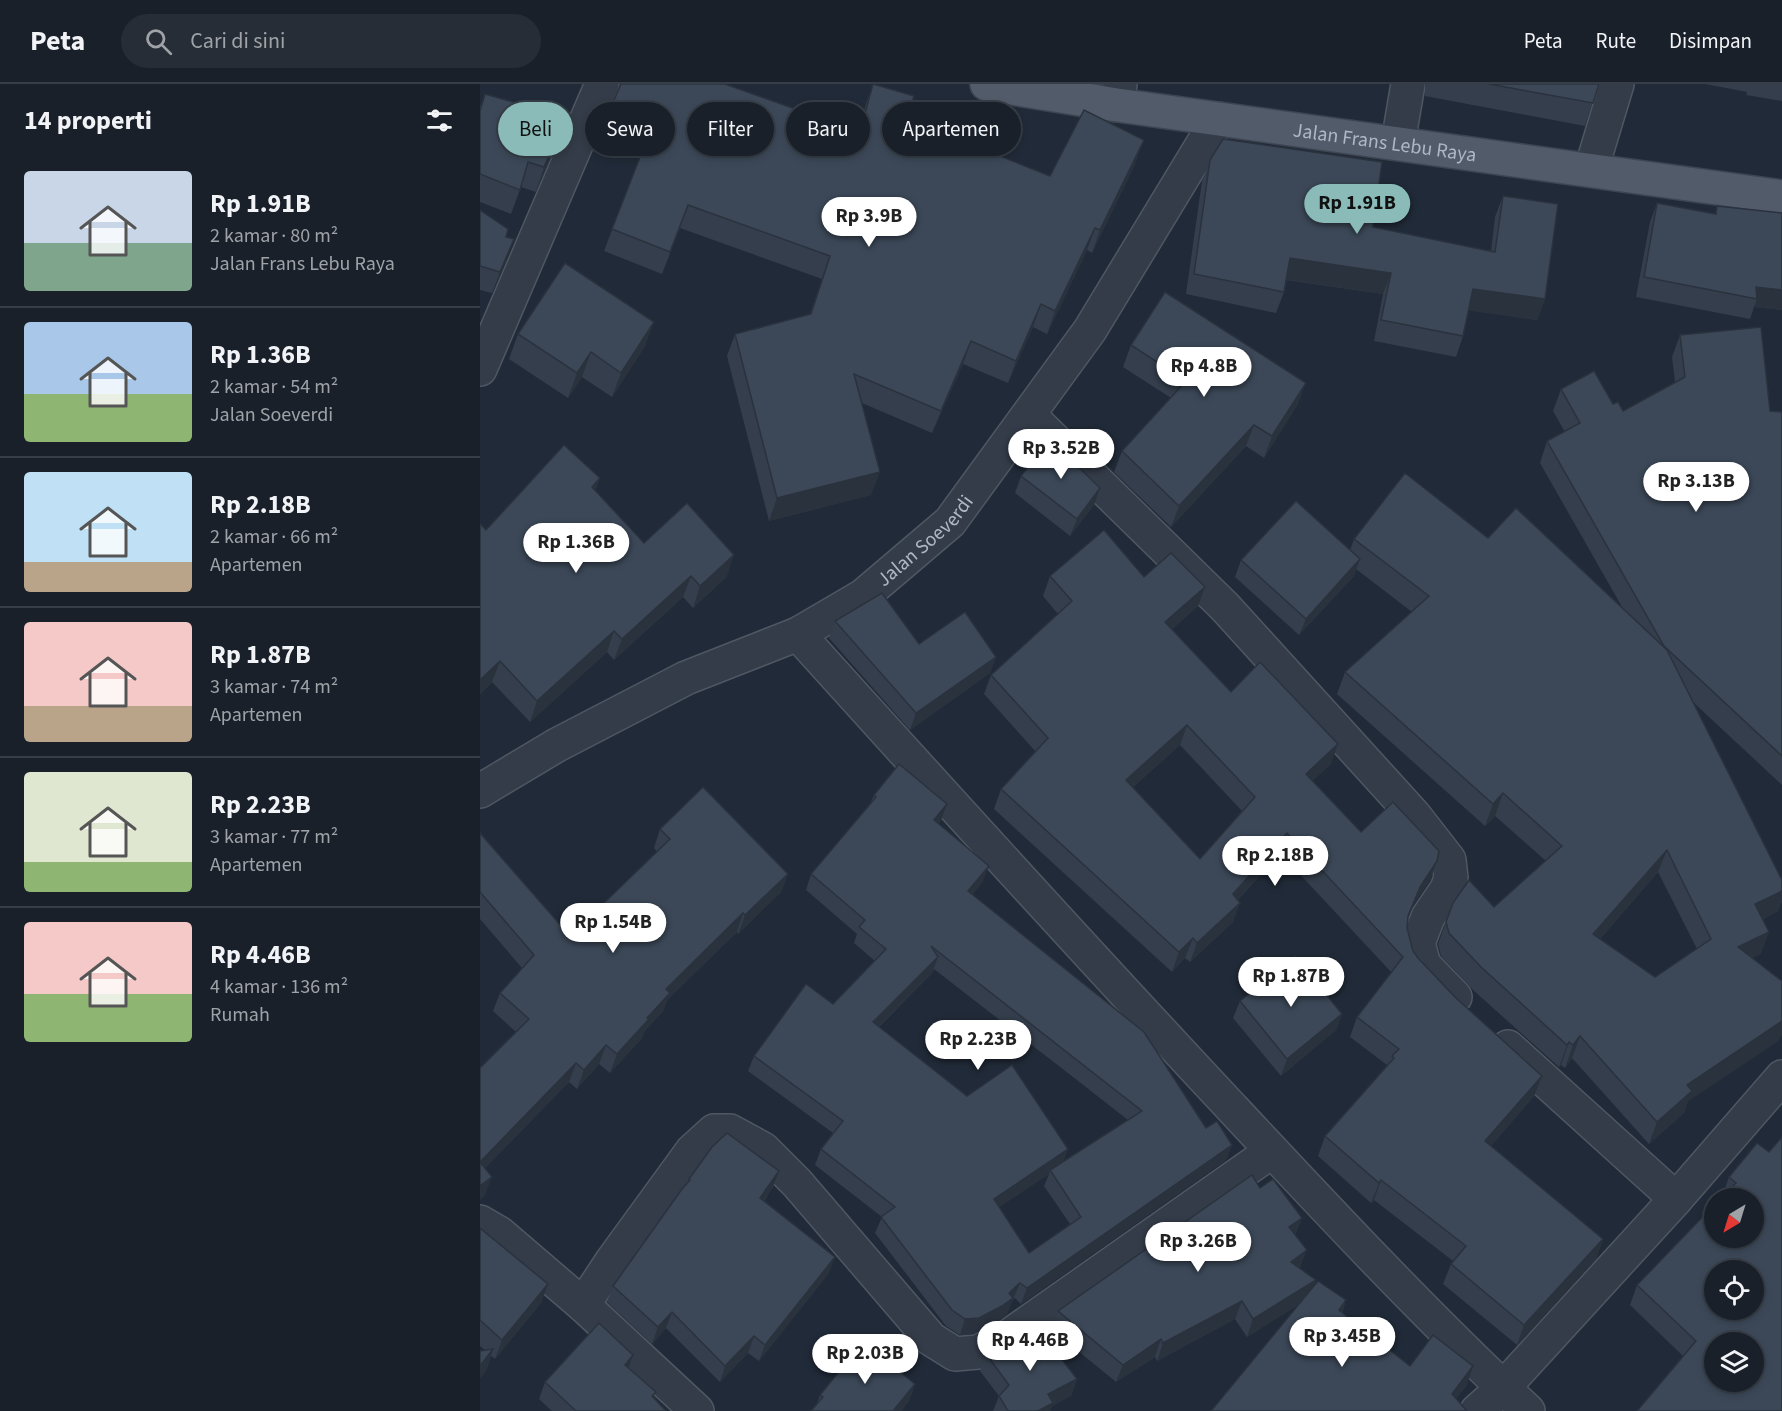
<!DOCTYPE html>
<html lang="id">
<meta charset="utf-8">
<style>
:root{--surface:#19202a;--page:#262d36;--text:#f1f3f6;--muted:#9fa3a8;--line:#373e47;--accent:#8bbbb9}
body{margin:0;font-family:"Source Sans 3",sans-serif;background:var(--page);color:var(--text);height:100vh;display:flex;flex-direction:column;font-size:22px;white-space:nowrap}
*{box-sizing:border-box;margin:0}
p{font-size:20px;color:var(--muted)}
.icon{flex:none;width:33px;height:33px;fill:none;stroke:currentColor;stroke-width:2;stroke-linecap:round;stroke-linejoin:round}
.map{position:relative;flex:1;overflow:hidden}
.panel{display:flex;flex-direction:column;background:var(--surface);width:480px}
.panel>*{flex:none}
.top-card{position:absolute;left:18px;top:18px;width:570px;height:54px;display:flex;gap:12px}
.needle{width:39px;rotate:218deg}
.fabs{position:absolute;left:1224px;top:1104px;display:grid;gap:12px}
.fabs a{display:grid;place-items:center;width:60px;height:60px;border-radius:50%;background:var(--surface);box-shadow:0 3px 9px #0003,0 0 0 2px var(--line);font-size:30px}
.price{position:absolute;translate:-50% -51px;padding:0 14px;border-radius:21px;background:#fff;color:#222;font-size:20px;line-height:39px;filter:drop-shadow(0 2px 3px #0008)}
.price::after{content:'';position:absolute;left:50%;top:36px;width:18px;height:14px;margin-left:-9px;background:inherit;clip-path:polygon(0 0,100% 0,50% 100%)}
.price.active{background:var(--accent);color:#111}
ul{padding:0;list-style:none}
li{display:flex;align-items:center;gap:18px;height:150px;padding:0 24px}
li+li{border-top:2px solid var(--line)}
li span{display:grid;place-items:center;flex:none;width:168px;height:120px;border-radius:6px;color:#555}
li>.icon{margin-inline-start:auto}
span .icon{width:72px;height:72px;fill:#fffc;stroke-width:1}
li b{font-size:26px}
h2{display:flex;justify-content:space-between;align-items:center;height:72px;padding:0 24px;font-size:26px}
.tag{padding:0 21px;border-radius:27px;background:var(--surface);box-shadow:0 3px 9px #0003,0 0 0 2px var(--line);font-size:21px;line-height:54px}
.tag.active{background:var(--accent);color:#111}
header{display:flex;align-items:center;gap:36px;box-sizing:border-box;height:84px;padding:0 30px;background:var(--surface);border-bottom:2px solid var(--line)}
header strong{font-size:28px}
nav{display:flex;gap:33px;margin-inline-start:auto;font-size:21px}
.search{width:420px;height:54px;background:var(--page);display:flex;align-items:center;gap:15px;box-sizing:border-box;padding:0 21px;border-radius:33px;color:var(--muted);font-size:22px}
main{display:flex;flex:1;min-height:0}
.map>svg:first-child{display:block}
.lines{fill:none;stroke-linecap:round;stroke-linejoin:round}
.street-casing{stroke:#4f5763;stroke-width:36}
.primary-casing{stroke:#3d4552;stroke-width:36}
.street{stroke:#343c49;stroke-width:33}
.primary{stroke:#525b69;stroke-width:33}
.wall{fill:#343e4c;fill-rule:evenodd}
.shaded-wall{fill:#2a323e}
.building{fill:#3c4858;stroke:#2a323e;stroke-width:1.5;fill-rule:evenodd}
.labels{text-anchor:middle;stroke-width:5;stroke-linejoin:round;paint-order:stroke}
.street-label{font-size:20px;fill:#afb7c5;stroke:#1a212d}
</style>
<header>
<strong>Peta</strong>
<div class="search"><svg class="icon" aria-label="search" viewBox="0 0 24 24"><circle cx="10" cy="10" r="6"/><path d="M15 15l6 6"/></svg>Cari di sini</div>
<nav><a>Peta</a><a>Rute</a><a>Disimpan</a></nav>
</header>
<main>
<section class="panel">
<h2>14 properti<svg class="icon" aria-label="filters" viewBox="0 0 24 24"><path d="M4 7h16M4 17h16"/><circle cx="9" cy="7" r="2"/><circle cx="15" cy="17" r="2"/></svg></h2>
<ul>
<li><span style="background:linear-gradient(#c9d6e8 60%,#7fa58c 0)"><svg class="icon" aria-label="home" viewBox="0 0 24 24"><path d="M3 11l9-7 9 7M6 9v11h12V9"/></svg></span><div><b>Rp 1.91B</b><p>2 kamar · 80 m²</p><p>Jalan Frans Lebu Raya</p></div></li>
<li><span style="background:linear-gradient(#a9c7e8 60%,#8fb573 0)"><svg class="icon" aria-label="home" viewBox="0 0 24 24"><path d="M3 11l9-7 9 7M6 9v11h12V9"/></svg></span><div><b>Rp 1.36B</b><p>2 kamar · 54 m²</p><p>Jalan Soeverdi</p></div></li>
<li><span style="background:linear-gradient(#bfe0f5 75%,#b9a48a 0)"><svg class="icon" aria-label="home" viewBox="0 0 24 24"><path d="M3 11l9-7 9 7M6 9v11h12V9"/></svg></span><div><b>Rp 2.18B</b><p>2 kamar · 66 m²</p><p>Apartemen</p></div></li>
<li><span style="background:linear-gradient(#f6c9c9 70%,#b9a48a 0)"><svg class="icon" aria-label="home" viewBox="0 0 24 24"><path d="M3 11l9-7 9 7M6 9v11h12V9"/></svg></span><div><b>Rp 1.87B</b><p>3 kamar · 74 m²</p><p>Apartemen</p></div></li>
<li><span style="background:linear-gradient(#dfe7d0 75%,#8fb573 0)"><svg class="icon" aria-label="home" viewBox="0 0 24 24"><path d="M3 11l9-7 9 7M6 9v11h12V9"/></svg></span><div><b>Rp 2.23B</b><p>3 kamar · 77 m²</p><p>Apartemen</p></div></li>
<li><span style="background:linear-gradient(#f6c9c9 60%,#8fb573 0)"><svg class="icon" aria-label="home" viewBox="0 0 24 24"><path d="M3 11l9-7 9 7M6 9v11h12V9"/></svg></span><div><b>Rp 4.46B</b><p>4 kamar · 136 m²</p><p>Rumah</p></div></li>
</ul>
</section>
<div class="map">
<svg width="1302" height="1327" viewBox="0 0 1302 1327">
<rect width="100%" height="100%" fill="#212a38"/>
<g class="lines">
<defs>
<g id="street">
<path d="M637 21 640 0"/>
<path d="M918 59 928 0"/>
<path d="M1111 86 1137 0"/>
<path d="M0 285 122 0"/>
<path d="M549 331 745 523 934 731 969 776 971 794 967 805 948 833 938 859 944 881 975 913"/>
<path d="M318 550C457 704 596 857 738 1009 839 1117 940 1226 1048 1327"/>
<path id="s1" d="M0 707 77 661 206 594 318 550 383 512 470 438 610 246 738 35"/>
<path d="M1028 963 1196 1115"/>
<path d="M0 1138 19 1149 103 1221 132 1177 212 1067 234 1047H250L283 1065 317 1099 451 1255 475 1270 498 1268 526 1254 792 1067"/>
<path d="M103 1221 217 1327"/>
<path d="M997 1327 1023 1304 1196 1115 1302 993"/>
</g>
<g id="primary">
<path id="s2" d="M507 0 637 21 1302 113"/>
</g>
</defs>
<!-- street casing -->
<use href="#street" class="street-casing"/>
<!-- primary casing -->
<use href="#primary" class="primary-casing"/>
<!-- street -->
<use href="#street" class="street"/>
<!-- primary -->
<use href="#primary" class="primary"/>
</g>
<!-- wall -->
<g class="wall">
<path d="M140 0H245L378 48 385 23 393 0 427 35 570 92 656 78 612 169 607 166 567 250 553 243 528 299 483 280 452 349 382 319 391 411 289 437 247 272 255 250 330 230 342 195 200 144 182 190 124 167 162 67 119 54Z"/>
<path d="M945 0H1119L1105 42 945 12Z"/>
<path d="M1225 0H1302V17L1266 11 1267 8Z"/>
<path d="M5 10 86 33 77 58 56 108 41 103 31 130 0 118V23Z"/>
<path d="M730 76 893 143 1011 167 1015 133 1023 112 1065 215 1057 236 989 226 983 252 976 273 894 257 903 210 806 196 804 208 796 229 706 210 722 97Z"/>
<path d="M1177 119 1235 130 1237 122 1302 226 1274 223 1270 235 1156 213 1170 138Z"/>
<path d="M0 126 26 153V177L12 209 0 206Z"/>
<path d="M38 250 165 262 132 313 102 293 88 314 29 275Z"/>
<path d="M1200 251 1290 327 1302 328V701L1213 618 1302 796V817L1298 827 1283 835 1281 870 1272 874 1298 957 1208 1017 1204 1029 1169 1060 1092 974 1085 984 1081 981 1079 983 993 906 961 872 958 860 966 838 1014 823 1066 777 1015 732 1005 742 857 610 865 588 932 528 876 485 874 492 819 551 755 493 761 476 870 466 874 455 1008 454 1142 523 1060 379 1067 357 1085 348 1073 327 1081 305 1133 320 1143 327 1195 298 1192 273ZM1178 788 1217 865 1175 893 1120 855Z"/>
<path d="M651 261 818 320 784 374 766 362 691 443 634 388 642 367 691 314 643 283Z"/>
<path d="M541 392 620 404 614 421 590 452 535 409Z"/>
<path d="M120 394 115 407 164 459 247 492 213 524 203 513 134 576 127 568 50 638 12 598 0 610V440L6 446Z"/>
<path d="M570 492 664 493 725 503 718 522 692 545 751 608 851 680 832 697 881 748 957 777 950 796 932 823 928 834 927 844 933 867 938 874 975 913 1062 992 1054 1012 1011 1062 1123 1155 1116 1175 1037 1261 963 1200 971 1180 973 1177 894 1116 891 1119 838 1072 845 1052 907 981 870 953 877 933 912 889 800 769 758 816 753 838 710 878 705 874 692 888 514 725 521 705 556 668 504 610 511 591 578 530 563 512ZM700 661 762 727 720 775 653 703Z"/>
<path d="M355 537 439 560 516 573 510 589 430 646 349 554Z"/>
<path d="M394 711 467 720 461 736 458 740 503 797 492 811 726 1044 752 1061 746 1076 541 1220 535 1214 532 1217 527 1230 516 1238 493 1250 480 1251 466 1242 395 1149 402 1133 335 1081 341 1065 353 1049 268 987 274 972 353 920 395 877 374 859 377 850 326 806 331 790 390 720ZM454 885 593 993 648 1036 583 1077 588 1065 487 1012 399 943 452 889ZM569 1090 564 1102 590 1140 549 1169 519 1123Z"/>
<path d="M180 745 308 790 301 808 258 850 257 848 188 915 183 927 164 948 162 954 130 989 119 980 97 1005 89 998 5 1084V1111L0 984 36 948 13 927 20 909 42 884 0 835V749L90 852 177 768 174 764Z"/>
<path d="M760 917 862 930 856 946 801 992 753 934Z"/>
<path d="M1289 1068 1302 1327 1203 1272 1150 1221 1157 1201 1242 1113 1249 1093Z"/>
<path d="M299 1087 293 1103 284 1117 349 1189 279 1277 268 1269 240 1298 186 1244 172 1260 127 1218 133 1202 207 1099 209 1095Z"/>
<path d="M780 1104 822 1134 815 1151 820 1184 836 1196 834 1202 866 1216 862 1229 930 1282 987 1301 976 1314 818 1221 767 1253 755 1235 677 1277 675 1273 636 1298 571 1245 578 1227Z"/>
<path d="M0 1144 68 1200 61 1219 15 1275 11 1272 6 1287 0 1294V1267L5 1266 0 1262Z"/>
<path d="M506 1270 597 1295 591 1312 572 1322 570 1327H513L519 1312 500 1287Z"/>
<path d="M153 1271 149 1284 186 1327H72L59 1315 65 1298Z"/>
<path d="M435 1300 429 1317 421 1327H331L336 1322 340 1311Z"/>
</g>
<!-- shaded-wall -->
<g class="shaded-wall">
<path d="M86 33 77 58 56 108 64 83Z"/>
<path d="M664 56 656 78 612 169 620 146Z"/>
<path d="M615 144 607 166 567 250 575 227Z"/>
<path d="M34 155 26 177 12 209 20 188Z"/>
<path d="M810 174 911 189 903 210 803 195Z"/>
<path d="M1276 203 1302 206V226L1274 223 1277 215Z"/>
<path d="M993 205 1065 215 1057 236 985 226Z"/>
<path d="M561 220 553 243 528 299 536 277Z"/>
<path d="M174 238 165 262 132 313 141 289Z"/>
<path d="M491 257 483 280 452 349 461 327Z"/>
<path d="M111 268 102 293 88 314 97 289Z"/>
<path d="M826 299 818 320 784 374 792 352Z"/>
<path d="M774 341 766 362 691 443 699 422Z"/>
<path d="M400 388 391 411 289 437 297 414Z"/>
<path d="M120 394 112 415V403Z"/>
<path d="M620 404 614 421 590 452 597 435Z"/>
<path d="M254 471 247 492 213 524 220 502Z"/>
<path d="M880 475 874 492 819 551 826 535Z"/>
<path d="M211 492 203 513 134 576 142 555Z"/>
<path d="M725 503 718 522 678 558 685 538Z"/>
<path d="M134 547 127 568 50 638 57 617Z"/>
<path d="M516 573 510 589 430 646 436 629Z"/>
<path d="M20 577 12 598 0 610V596Z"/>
<path d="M707 641 700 661 639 715 646 696Z"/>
<path d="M858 660 851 680 818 710 826 690Z"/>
<path d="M1023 709 1015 732 1005 742 1013 720Z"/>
<path d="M467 720 461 736 448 752 454 736Z"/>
<path d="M807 749 800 769 745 830 753 810Z"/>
<path d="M1187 766 1178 788 1105 872 1113 850Z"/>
<path d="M957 777 950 796 932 823 921 852 940 803Z"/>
<path d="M509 782 503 797 482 823 488 807Z"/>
<path d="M308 790 301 808 258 850 265 831Z"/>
<path d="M1302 807V817L1298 827 1267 842 1275 820Z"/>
<path d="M760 819 753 838 710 878 717 859Z"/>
<path d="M263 829 257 848 188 915 183 927 164 948 162 954 130 989 137 970 186 905Z"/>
<path d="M1289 848 1281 870 1250 885 1258 863Z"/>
<path d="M713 854 705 874 692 888 699 868Z"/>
<path d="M458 873 452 889 387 954 393 938Z"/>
<path d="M862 930 856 946 801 992 807 975Z"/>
<path d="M1302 937V951L1298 957 1208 1017 1204 1029 1169 1060 1177 1038 1207 1001Z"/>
<path d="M1100 952 1092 974 1085 984 1093 961Z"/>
<path d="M1089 958 1081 981 1079 983 1087 961Z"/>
<path d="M126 961 119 980 97 1005 104 986Z"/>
<path d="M96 979 89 998 0 1089V1078Z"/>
<path d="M1062 992 1054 1012 998 1077 1005 1057Z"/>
<path d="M752 1061 746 1076 541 1220 547 1204Z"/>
<path d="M588 1065 582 1081 570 1086 569 1090 508 1131 514 1115Z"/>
<path d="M299 1087 293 1103 274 1130 280 1114Z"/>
<path d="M12 1093 5 1111 0 1116V1102Z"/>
<path d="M901 1096 894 1116 891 1119 899 1099Z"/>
<path d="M822 1134 815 1152 809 1143Z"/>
<path d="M1123 1155 1116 1175 1037 1261 1044 1241Z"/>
<path d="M827 1166 820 1184 811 1178Z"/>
<path d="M355 1173 349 1189 279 1277 285 1261Z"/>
<path d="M836 1196 830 1214 767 1253 773 1235Z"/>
<path d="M540 1199 527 1230 516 1238 493 1250 480 1251 485 1235 529 1209Z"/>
<path d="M68 1200 61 1219 15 1275 22 1256Z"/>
<path d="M866 1216 859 1235V1226Z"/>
<path d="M762 1217 755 1235 677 1277 683 1259Z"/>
<path d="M192 1228 186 1244 172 1260 178 1243Z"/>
<path d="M274 1252 268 1269 240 1298 245 1282Z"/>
<path d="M681 1255 675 1273 636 1298 643 1281Z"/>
<path d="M13 1265 6 1287 0 1294V1282Z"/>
<path d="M153 1271 147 1288 145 1281Z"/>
<path d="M993 1282 987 1301 966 1327 972 1310Z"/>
<path d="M597 1295 591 1312 572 1322 570 1327H558L568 1310Z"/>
<path d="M435 1300 429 1317 421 1327H413Z"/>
</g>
<!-- building -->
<g class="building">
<path d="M141 0H245L380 48 393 0 434 12 427 35 570 92 604 26 664 56 620 146 615 144 575 227 561 220 536 277 491 257 461 327 374 290 400 388 297 414 255 250 331 230 350 172 208 121 190 168 132 145 171 45 127 32Z"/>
<path d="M1009 0H1119L1113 19Z"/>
<path d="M5 10 86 33 64 83 48 78 40 106 0 90V27Z"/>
<path d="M743 55 902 78 893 143 1015 168 1023 112 1078 120 1065 215 993 205 983 252 901 236 911 189 810 174 804 208 714 190 730 76Z"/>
<path d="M1177 119 1236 130 1237 122 1302 129V206L1276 203 1277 215 1164 193Z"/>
<path d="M0 126 28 145 26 153 34 155 20 188 0 182Z"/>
<path d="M85 179 174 238 141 289 111 268 97 289 38 250Z"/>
<path d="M685 208 826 299 792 352 774 341 699 422 642 367 706 297 651 261Z"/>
<path d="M1281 243 1290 327 1302 328V672L1184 562 1067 357 1100 339 1081 305 1114 287 1133 320 1138 318 1143 327 1205 293 1200 251Z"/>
<path d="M570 355 620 404 597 435 541 392Z"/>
<path d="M84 361 120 394 112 403 164 459 207 419 254 471 220 502 211 492 142 555 134 547 57 617 20 577 0 596V440L6 446Z"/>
<path d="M925 389 1008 454 1036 424 1187 566 1302 796V807L1275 820 1289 848 1258 863 1302 897V937L1207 1001 1212 1007 1177 1038 1100 952 1093 961 1089 958 1087 961 1001 883 969 849 966 838 973 819 989 796 1014 823 1082 762 1023 709 1013 720 865 588 949 512 874 455ZM1187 766 1231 855 1175 893 1113 850Z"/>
<path d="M816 417 880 475 826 535 761 476Z"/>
<path d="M624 446 664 493 691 469 725 503 685 538 751 608 780 578 858 660 826 690 881 748 913 718 959 767 957 777 940 803 928 832 927 844 933 867 938 874 975 913 1062 992 1005 1057 1123 1155 1044 1241 971 1180 986 1162 901 1096 899 1099 845 1052 914 974 912 972 919 965 877 933 923 873 807 749 753 810 760 819 717 859 713 854 699 868 521 705 568 654 511 591 592 517 570 492ZM707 641 775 713 720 775 646 696Z"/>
<path d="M402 509 439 560 485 528 516 573 436 629 355 537Z"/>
<path d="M419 680 467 720 454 736 509 782 488 807 664 948 726 1044 737 1037 752 1061 547 1204 540 1199 529 1209 533 1214 522 1222 499 1234 485 1235 472 1226 401 1133 415 1123 341 1065 363 1037 274 972 326 900 353 920 406 865 379 843 385 836 331 790 396 713 394 711ZM451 862 662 1027 570 1086 601 1133 549 1169 514 1115 588 1065 532 981 487 1012 393 938 458 873Z"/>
<path d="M223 703 308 790 265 831 263 829 186 905 190 909 167 934 169 935 137 970 126 961 104 986 96 979 0 1078V984L49 935 20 909 54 871 0 808V749L90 852 190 755 180 745Z"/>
<path d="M815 872 862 930 807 975 760 917Z"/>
<path d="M247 1049 299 1087 280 1114 355 1173 285 1261 274 1252 245 1282 192 1228 178 1243 133 1202 202 1105 210 1096 209 1095 232 1063Z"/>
<path d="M1302 1053V1327H1157L1216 1257 1157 1201 1234 1121V1154H1274V1114H1240L1256 1099 1249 1093 1277 1059 1289 1068ZM1234 1186H1274V1226H1234ZM1234 1258H1274V1298H1234Z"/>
<path d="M0 1078 12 1093 0 1102Z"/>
<path d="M772 1091 780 1104 793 1095 822 1134 809 1143 827 1166 811 1178 836 1196 773 1235 762 1217 683 1259 681 1255 643 1281 578 1227Z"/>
<path d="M0 1144 68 1200 22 1256 0 1236Z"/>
<path d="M838 1197 866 1216 859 1226 930 1282 953 1251 993 1282 972 1310 987 1327H731Z"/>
<path d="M119 1239 153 1271 145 1281 176 1308 172 1312 186 1327H96L65 1298Z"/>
<path d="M557 1243 597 1295 568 1310 573 1319 558 1327H528L519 1312 529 1301 506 1270 541 1254Z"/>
<path d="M383 1258 435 1300 413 1327H331L343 1313 340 1311Z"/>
<path d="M13 1265 0 1282V1267Z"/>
</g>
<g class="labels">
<!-- street labels -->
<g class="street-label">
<text dy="7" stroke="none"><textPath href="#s2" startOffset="402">Jalan Frans Lebu Raya</textPath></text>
<text dy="7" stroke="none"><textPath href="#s1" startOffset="514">Jalan Soeverdi</textPath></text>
</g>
</g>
</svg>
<div class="fabs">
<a><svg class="needle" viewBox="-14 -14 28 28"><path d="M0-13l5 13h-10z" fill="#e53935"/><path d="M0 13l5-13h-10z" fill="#9fa3a8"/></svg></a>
<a><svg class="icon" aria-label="locate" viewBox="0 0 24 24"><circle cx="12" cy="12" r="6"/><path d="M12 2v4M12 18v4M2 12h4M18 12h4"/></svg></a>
<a><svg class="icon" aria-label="layers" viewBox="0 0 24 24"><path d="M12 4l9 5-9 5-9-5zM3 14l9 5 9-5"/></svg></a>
</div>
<b class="price active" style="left:877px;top:151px">Rp 1.91B</b>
<b class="price" style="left:389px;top:164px">Rp 3.9B</b>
<b class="price" style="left:724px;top:314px">Rp 4.8B</b>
<b class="price" style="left:581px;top:396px">Rp 3.52B</b>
<b class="price" style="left:1216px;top:429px">Rp 3.13B</b>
<b class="price" style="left:96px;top:490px">Rp 1.36B</b>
<b class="price" style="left:795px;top:803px">Rp 2.18B</b>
<b class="price" style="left:133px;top:870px">Rp 1.54B</b>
<b class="price" style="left:811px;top:924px">Rp 1.87B</b>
<b class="price" style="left:498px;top:987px">Rp 2.23B</b>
<b class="price" style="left:718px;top:1189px">Rp 3.26B</b>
<b class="price" style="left:862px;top:1284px">Rp 3.45B</b>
<b class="price" style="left:550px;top:1288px">Rp 4.46B</b>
<b class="price" style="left:385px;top:1301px">Rp 2.03B</b>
<div class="top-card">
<a class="tag active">Beli</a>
<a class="tag">Sewa</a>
<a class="tag">Filter</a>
<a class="tag">Baru</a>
<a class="tag">Apartemen</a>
</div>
</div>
</main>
